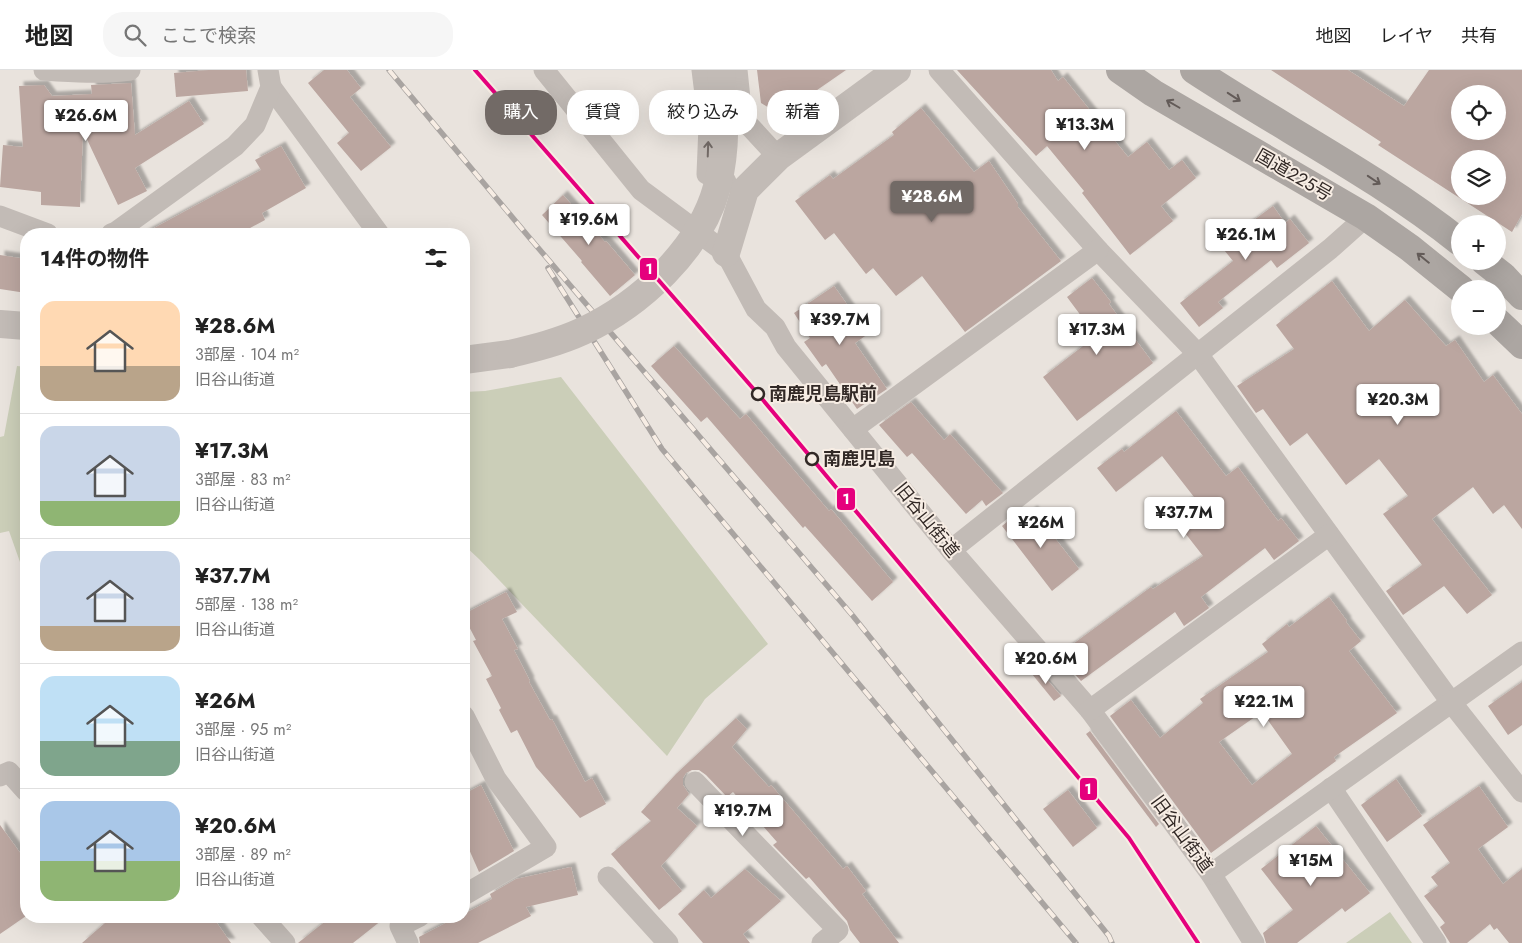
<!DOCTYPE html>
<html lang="ja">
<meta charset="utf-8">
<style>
:root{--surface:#fff;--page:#f6f6f6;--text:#222;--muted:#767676;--line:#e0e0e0;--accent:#726a66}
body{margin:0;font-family:Jost,"Noto Sans JP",sans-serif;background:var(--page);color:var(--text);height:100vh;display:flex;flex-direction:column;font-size:19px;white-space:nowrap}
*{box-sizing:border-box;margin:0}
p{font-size:16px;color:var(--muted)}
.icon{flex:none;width:28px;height:28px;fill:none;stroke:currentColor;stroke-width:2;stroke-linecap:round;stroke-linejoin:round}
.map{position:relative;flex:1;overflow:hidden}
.details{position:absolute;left:20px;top:158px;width:450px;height:695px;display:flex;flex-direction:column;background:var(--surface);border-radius:20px;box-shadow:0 5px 20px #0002}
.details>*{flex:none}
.banner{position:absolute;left:485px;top:20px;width:475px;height:45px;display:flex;gap:10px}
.controls{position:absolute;left:1451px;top:15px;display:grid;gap:10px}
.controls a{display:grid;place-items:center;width:55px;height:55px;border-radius:50%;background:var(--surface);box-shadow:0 5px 20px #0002;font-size:25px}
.price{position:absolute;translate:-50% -42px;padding:0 11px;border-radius:5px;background:#fff;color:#222;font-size:16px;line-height:32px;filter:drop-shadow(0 1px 2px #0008)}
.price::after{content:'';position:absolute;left:50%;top:30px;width:15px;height:11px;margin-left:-8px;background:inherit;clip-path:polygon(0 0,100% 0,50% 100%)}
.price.selected{background:var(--accent);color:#fff}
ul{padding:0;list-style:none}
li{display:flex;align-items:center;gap:15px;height:125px;padding:0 20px}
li+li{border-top:1px solid var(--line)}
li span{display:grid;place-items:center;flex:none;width:140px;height:100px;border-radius:15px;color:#555}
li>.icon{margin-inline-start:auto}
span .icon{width:60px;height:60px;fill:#fffc;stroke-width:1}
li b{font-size:21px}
h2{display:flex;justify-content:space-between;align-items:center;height:60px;padding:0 20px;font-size:21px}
.tag{padding:0 18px;border-radius:20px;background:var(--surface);box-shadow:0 5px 20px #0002;font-size:18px;line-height:45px}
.tag.selected{background:var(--accent);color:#fff}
header{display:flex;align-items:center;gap:30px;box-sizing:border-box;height:70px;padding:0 25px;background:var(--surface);border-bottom:1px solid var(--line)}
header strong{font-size:24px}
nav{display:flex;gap:28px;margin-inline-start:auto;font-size:18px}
.search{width:350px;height:45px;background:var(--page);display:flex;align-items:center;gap:12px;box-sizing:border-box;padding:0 18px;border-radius:20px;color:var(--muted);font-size:19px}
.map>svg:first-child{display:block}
.green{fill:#cbceb8}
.building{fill:#bba6a0;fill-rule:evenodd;filter:url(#shadow)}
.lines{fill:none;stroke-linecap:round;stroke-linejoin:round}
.minor{stroke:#c2bbb6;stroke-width:21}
.tertiary{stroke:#c2bbb6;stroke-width:28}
.trunk{stroke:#aca6a2;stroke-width:28}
.rail-casing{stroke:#a9a4a1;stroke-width:5.5}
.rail{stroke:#f7ede4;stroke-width:4;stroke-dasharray:11;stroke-linecap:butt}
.tertiary-bridge{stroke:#c2bbb6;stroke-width:28}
.tram-1-casing{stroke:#f7ede4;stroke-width:8}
.tram-1{stroke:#e5007d;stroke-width:4}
.oneway{stroke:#635b58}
.oneway2{stroke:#736b67}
.stop-dot{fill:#f7ede4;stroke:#322926;stroke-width:2.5}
.labels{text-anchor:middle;stroke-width:4;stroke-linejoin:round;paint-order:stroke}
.street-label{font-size:18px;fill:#322926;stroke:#f7ede4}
.stop-label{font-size:18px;font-weight:bold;fill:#322926;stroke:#f7ede4;text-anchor:start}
.line-badge{stroke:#f7ede4;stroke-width:2}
.badge-label{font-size:14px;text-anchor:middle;font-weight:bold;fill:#fff}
</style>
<header>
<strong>地図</strong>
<div class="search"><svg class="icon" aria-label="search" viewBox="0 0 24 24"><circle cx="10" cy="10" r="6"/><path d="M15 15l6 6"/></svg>ここで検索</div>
<nav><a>地図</a><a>レイヤ</a><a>共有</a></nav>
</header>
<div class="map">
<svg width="1522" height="873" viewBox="0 0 1522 873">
<defs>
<filter id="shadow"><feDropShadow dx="4.5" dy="-4.5" stdDeviation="1" flood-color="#0004"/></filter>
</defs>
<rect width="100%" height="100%" fill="#e9e3dd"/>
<!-- green -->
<g class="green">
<path d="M17 296 26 297V509L9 461 0 463V367L4 366Z"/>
<path d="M561 307 768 574 705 629 667 686 479 489 464 475V322L485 321Z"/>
<path d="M1390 842 1412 873H1346Z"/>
</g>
<!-- building -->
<g class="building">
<path d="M209 0H246L248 21 176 27 174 3Z"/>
<path d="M324 0H347L361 18 350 27 391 77 361 101 337 73 349 63 308 13Z"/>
<path d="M757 0H846L781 45 761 33Z"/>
<path d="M957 0H1051L1058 11 1063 7 1128 87 1147 72 1169 100 1182 90 1196 108 1161 136 1173 151 1130 185 1082 123 1084 121 1047 76 1036 86Z"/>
<path d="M1271 0H1348L1404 36 1429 0H1522V144L1512 162 1378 75 1381 72ZM1460 24H1498V61H1460ZM1460 89H1498V126H1460Z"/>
<path d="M131 13 135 65 189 31 204 54 135 98 147 121 118 135 83 61 80 137 41 135V122L0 117 3 75 23 77 19 16 44 15 52 26 92 24 91 15Z"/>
<path d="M921 38 974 102 989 91 1018 134V137L1061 191 965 262 922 206 896 226 873 198 866 204 834 163 825 170 795 131 830 105 833 109 894 65 892 62Z"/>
<path d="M281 76 306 118 262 143 265 150 239 164H143L261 100 255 90Z"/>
<path d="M563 125 605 172 606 171 635 205 610 226 581 192 582 191 542 145Z"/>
<path d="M1273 136 1285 153 1290 149 1309 173 1277 198 1271 190 1218 232 1223 238 1199 257 1180 233 1233 191 1220 175Z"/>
<path d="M0 185 26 189V223L0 219Z"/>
<path d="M1092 208 1111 232 1109 234 1153 293 1077 351 1043 307 1096 266 1067 227Z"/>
<path d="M1332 211 1369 261 1405 230 1446 276 1455 270 1484 312 1493 305 1522 344V459L1504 435 1493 444 1473 417 1432 449 1492 525 1467 544 1444 516 1403 545 1386 521 1422 495 1383 444 1408 426 1379 389 1346 415 1307 363 1290 376 1263 339 1256 343 1237 316 1294 279 1276 255Z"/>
<path d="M834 216 868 264 855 273 887 319 857 339 826 294 822 297 804 272 810 268 794 243Z"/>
<path d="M674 276 740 349 746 344 829 441 831 439 893 512 872 531 805 456 803 458 707 347 701 352 651 296Z"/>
<path d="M911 332 944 370 950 364 1003 423 986 436 982 430 966 444 912 383 907 387 879 355Z"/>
<path d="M1176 341 1226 406 1238 397 1278 451 1281 448 1299 471 1274 490 1265 478 1201 527 1209 538 1184 556 1175 542 1081 611 1058 585 1151 517 1153 519 1203 486 1171 445 1194 427 1162 386 1116 422 1097 398 1122 379 1124 382Z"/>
<path d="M1033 440 1079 499 1052 521 1002 456 1019 442 1024 447Z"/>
<path d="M506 522 517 542 502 549 518 579 514 580 530 611 529 612 550 650 552 649 585 712 592 708 606 734 580 748 536 697 517 660 511 663 499 640 501 638 486 609 492 606 473 571 476 570 464 547V544Z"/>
<path d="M1329 527 1347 551 1346 552 1361 571 1349 581 1397 643 1334 687 1336 691 1211 783 1110 646 1131 630 1160 668 1203 633 1200 629 1268 582 1262 574 1287 554 1289 557ZM1262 642 1292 684 1252 715 1219 672Z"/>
<path d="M1038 599 1061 626 1054 631 1032 604Z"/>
<path d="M1522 612V655L1508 665 1488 636Z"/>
<path d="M736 648 747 659 732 677 769 717 771 715 843 799 847 796 866 821 862 824 899 873H860L850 860 847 851 809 807 806 809 773 775 777 772 733 722 727 727 706 705 699 700H692L686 703 683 708V715L689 724 677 738 697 756 661 796 682 821 659 840 611 784 651 751 641 742 676 704Z"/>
<path d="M1090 661 1159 754 1156 757 1086 664Z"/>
<path d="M1396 709 1422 746 1387 772 1361 735Z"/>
<path d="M481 715 514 781 479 802 464 768V724Z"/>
<path d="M1479 716 1508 757 1478 779 1503 814 1522 799V873H1509L1497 858 1494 860 1490 854 1467 873H1450L1440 857 1445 853 1424 826 1438 816 1431 807 1450 793 1423 755Z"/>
<path d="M1068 720 1097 758 1073 777 1043 739Z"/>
<path d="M0 755 26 791V846L0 864Z"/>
<path d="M1316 756 1370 823 1345 842 1342 838 1297 873H1266L1263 863 1293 840 1261 799Z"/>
<path d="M571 797 578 825 526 837 531 846 478 873H420L419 867 459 846H464V844L492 829 490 824 516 809Z"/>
<path d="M745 799 781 831 743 864 750 873H703L678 844 704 820 711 828Z"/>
<path d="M113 846H212L231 873H82Z"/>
<path d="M332 846H387L353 873H298Z"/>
</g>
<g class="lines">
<!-- minor -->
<g class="minor">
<path d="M44 0C72 2 102 4 130 0"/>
<path d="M544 0 641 120 726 183 756 239 775 257 786 277 951 480 1090 640 1211 804 1254 873"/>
<path d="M702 0 709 56 707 104 726 112"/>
<path d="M737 0 742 48 778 87"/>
<path d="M939 0 1098 180 1197 283 1451 632 1522 722"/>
<path d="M271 17 379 164"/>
<path d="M0 146 48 164"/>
<path d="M111 164 116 162 235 76 255 55 271 17 268 0"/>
<path d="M853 359 1098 180"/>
<path d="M951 480 1330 179 1366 147"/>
<path d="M1090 640 1329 465"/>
<path d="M464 646 496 709 546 777 464 825"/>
<path d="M0 706 9 702 26 721"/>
<path d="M695 712 838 860 822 873"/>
<path d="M1331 718 1436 873"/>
<path d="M1211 804 1522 582"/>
<path d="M608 807 668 873"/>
<path d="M261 846 285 873"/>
<path d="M408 873 400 856 420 846"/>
</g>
<!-- tertiary -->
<g class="tertiary">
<path d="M726 183 745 120 778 87 897 0"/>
<path d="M0 254 26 256"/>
<path d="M464 290 510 284"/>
</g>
<!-- trunk -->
<g class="trunk">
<path d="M1120 0 1153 23 1366 147 1410 178 1461 219"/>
<path d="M1194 0C1282 58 1377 106 1460 172"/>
<path d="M1484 191 1503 206 1522 226"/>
<path d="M1498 252 1522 275"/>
</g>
<defs>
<g id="rail">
<path d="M389 0 528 166 853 546 1109 866 1112 873"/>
<path d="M548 198 662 379 1076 873"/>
</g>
</defs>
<!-- rail casing -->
<use href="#rail" class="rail-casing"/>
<!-- rail -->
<use href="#rail" class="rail"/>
<!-- tertiary-bridge -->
<path class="tertiary-bridge" d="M510 284C535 278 559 272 583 261 639 235 700 180 717 117 727 79 725 39 721 0"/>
<defs>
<path id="tram-1" d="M475 0 758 324 1129 768 1198 873"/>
</defs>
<!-- tram-1 casing -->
<use href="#tram-1" class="tram-1-casing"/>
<!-- tram-1 -->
<use href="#tram-1" class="tram-1"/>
</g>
<!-- one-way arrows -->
<defs><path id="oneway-shaft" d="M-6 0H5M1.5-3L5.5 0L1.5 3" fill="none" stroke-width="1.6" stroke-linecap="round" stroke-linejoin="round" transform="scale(1.25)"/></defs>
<g class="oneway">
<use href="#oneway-shaft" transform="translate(1234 27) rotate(33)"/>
<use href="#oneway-shaft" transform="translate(1173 34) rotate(-150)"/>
<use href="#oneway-shaft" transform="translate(1374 110) rotate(34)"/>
<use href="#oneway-shaft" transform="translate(1423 188) rotate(-141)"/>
</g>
<use class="oneway2" href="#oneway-shaft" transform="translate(708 79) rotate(-88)"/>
<!-- markers -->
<g class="stop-dot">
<circle cx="758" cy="324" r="6"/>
<circle cx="812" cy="389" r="6"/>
</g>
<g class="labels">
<!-- street labels -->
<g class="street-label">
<text transform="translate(1294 105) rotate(30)" y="6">国道225号</text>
<text transform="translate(927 450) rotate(51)" y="6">旧谷山街道</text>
<text transform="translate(1182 764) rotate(54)" y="6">旧谷山街道</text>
</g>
<!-- stop labels -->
<g class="stop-label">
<text x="769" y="330">南鹿児島駅前</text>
<text x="823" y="395">南鹿児島</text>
</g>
</g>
<g class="line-badge">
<rect x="639" y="187" width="19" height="24" rx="5" fill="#e5007d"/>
<rect x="836" y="417" width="20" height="24" rx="5" fill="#e5007d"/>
<rect x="1079" y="707" width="19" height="24" rx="5" fill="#e5007d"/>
</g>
<g class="badge-label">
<text x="649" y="204">1</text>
<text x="846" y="434">1</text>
<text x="1088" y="724">1</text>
</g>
</svg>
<div class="controls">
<a><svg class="icon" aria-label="locate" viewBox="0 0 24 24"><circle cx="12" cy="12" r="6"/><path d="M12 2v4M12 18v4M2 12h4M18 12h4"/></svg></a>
<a><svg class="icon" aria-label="layers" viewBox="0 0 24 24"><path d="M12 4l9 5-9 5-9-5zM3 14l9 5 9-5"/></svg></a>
<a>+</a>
<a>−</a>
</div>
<b class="price" style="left:86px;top:72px">¥26.6M</b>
<b class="price" style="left:1085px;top:81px">¥13.3M</b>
<b class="price selected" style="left:932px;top:153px">¥28.6M</b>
<b class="price" style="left:589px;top:176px">¥19.6M</b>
<b class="price" style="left:1246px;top:191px">¥26.1M</b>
<b class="price" style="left:840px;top:276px">¥39.7M</b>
<b class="price" style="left:1097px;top:286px">¥17.3M</b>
<b class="price" style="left:1398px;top:356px">¥20.3M</b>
<b class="price" style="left:1184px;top:469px">¥37.7M</b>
<b class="price" style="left:1041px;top:479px">¥26M</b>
<b class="price" style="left:1046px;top:615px">¥20.6M</b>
<b class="price" style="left:1264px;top:658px">¥22.1M</b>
<b class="price" style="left:743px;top:767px">¥19.7M</b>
<b class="price" style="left:1311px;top:817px">¥15M</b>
<div class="banner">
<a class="tag selected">購入</a>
<a class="tag">賃貸</a>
<a class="tag">絞り込み</a>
<a class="tag">新着</a>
</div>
<section class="details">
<h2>14件の物件<svg class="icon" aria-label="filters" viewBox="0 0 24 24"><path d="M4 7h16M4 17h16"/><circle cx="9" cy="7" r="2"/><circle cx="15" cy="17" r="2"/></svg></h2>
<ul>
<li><span style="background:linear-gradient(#ffd9b3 65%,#b9a48a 0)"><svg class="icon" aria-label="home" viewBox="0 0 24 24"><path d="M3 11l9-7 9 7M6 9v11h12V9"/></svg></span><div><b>¥28.6M</b><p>3部屋 · 104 m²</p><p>旧谷山街道</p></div></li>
<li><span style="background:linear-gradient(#c9d6e8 75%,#8fb573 0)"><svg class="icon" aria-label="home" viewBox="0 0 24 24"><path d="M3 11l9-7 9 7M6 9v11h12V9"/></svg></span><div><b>¥17.3M</b><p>3部屋 · 83 m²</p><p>旧谷山街道</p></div></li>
<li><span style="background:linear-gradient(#c9d6e8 75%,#b9a48a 0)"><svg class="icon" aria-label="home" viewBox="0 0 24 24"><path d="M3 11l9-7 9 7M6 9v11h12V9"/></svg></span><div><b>¥37.7M</b><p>5部屋 · 138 m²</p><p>旧谷山街道</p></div></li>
<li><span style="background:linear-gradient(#bfe0f5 65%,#7fa58c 0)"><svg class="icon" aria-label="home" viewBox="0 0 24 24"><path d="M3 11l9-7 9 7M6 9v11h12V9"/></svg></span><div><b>¥26M</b><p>3部屋 · 95 m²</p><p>旧谷山街道</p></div></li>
<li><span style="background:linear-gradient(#a9c7e8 60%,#8fb573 0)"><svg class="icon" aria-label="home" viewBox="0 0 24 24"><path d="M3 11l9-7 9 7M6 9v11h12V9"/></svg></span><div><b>¥20.6M</b><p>3部屋 · 89 m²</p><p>旧谷山街道</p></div></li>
</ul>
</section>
</div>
